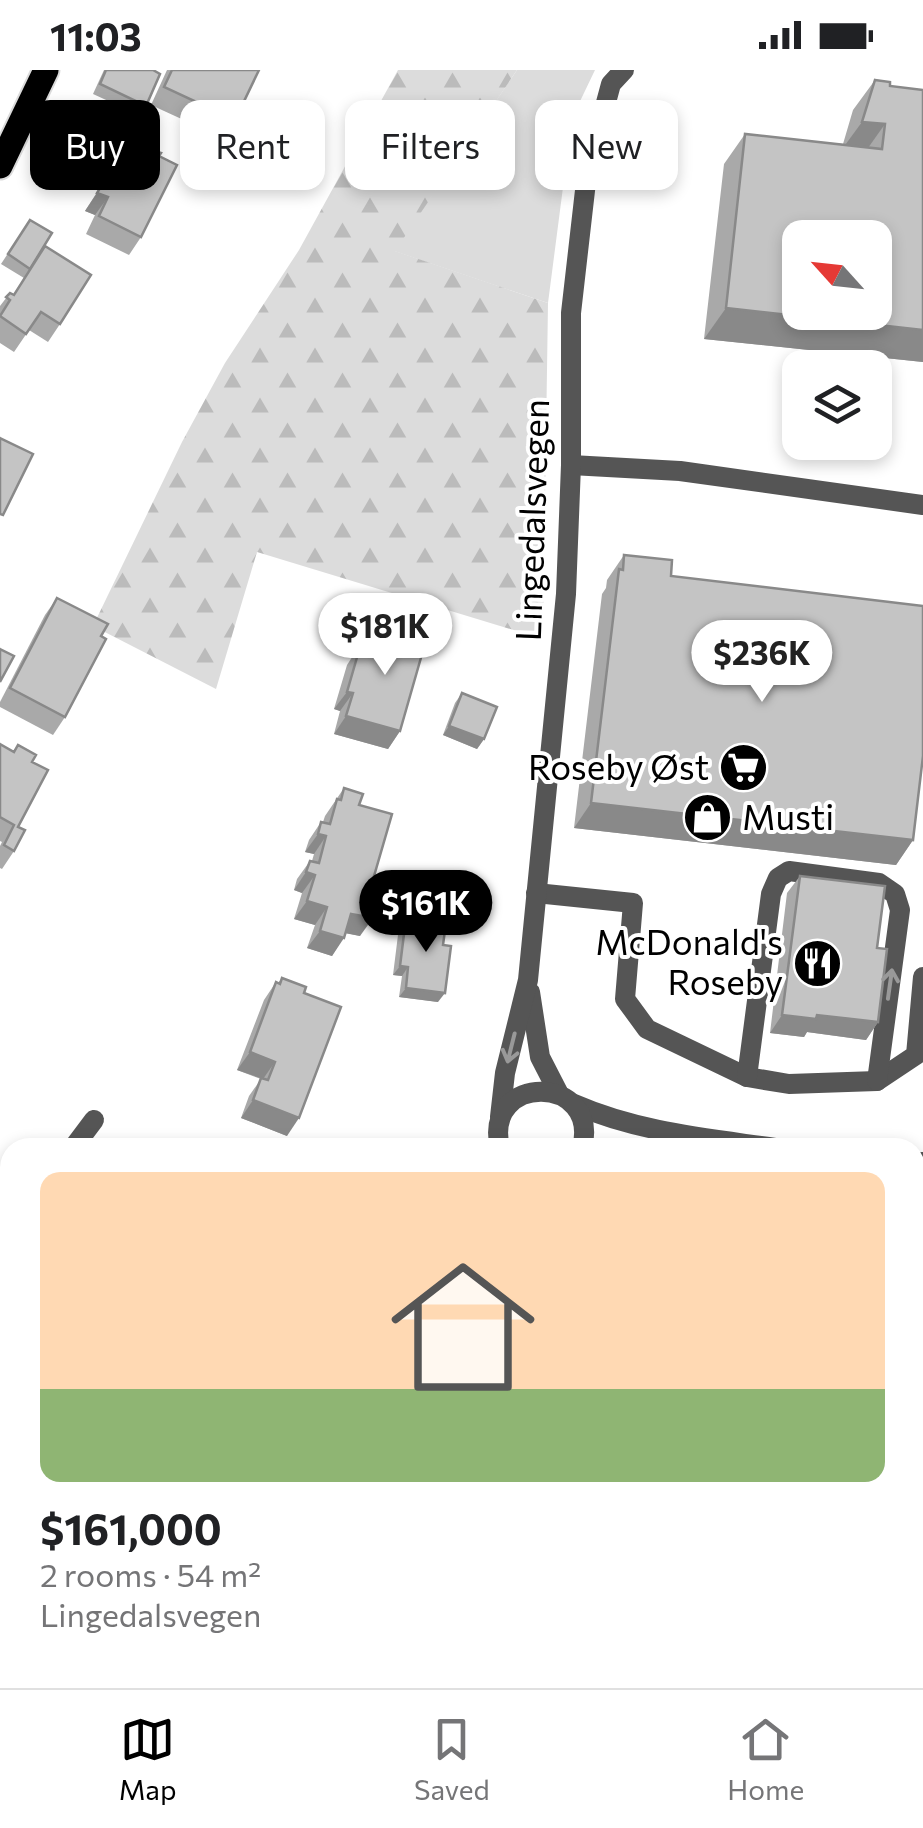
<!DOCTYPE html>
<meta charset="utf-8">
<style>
:root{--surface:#fff;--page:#f2f2f2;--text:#202124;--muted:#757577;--line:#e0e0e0;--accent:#000}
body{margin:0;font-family:Commissioner,sans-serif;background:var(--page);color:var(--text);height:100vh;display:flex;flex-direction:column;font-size:38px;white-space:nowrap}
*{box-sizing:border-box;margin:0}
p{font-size:32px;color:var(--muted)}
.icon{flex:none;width:55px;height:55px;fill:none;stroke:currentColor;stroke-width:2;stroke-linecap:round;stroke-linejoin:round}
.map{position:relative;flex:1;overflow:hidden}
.details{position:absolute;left:0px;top:1068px;width:925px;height:552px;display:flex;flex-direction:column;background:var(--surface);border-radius:30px 30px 0 0;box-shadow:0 5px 15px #0003}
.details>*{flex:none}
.guide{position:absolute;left:30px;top:30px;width:865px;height:90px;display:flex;gap:20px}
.needle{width:65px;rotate:297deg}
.tools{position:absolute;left:782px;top:150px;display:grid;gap:20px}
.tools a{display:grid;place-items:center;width:110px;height:110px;border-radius:20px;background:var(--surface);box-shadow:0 5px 15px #0003;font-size:50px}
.price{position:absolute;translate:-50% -85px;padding:0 22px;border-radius:35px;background:#fff;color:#222;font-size:32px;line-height:65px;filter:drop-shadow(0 2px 5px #0008)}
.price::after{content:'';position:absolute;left:50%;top:60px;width:30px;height:22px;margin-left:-15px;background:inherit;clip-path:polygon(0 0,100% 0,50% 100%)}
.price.selected{background:var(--accent);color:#fff}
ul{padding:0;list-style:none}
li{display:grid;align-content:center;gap:20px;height:530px;padding:0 40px}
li+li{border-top:2px solid var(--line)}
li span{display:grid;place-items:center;height:310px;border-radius:20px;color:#555}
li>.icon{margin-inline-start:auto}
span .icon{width:180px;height:180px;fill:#fffc;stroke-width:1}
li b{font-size:42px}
.tag{padding:0 35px;border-radius:20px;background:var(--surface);box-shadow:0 5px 15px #0003;font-size:35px;line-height:90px}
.tag.selected{background:var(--accent);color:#fff}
.status{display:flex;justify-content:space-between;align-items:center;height:70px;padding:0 50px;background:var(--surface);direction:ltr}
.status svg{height:28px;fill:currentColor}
.tab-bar{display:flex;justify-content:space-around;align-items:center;height:140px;border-top:2px solid var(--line);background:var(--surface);font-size:28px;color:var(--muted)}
.tab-bar a{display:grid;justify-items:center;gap:5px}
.tab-bar .selected{color:var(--accent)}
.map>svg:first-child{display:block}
.grass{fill:#dcdcdc}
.forest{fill:url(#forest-firs)}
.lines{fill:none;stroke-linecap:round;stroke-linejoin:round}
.primary-casing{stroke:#dbdbdb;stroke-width:29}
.lane{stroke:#555;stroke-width:20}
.street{stroke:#555;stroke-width:20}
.primary{stroke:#000;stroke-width:25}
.wall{fill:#a9a9a9}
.shaded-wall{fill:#898989}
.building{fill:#c4c4c4;stroke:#898989;stroke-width:2.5;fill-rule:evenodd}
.oneway{stroke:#999}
.labels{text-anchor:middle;stroke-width:8;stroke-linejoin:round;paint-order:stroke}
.street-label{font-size:35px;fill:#000;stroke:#fff}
.poi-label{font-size:35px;fill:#000;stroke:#fff;text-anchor:end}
</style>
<div class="status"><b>11:03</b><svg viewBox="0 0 49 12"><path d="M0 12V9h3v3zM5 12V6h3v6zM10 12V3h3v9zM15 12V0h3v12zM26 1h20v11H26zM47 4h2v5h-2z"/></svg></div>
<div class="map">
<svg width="923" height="1618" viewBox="0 0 923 1618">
<defs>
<pattern id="forest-firs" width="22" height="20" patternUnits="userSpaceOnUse" patternTransform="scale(2.5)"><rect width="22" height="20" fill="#dcdcdc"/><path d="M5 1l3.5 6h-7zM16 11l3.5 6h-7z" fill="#bbb"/></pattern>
</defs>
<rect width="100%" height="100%" fill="#fff"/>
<!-- grass -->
<path class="grass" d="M517 0H595L572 48 548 233 394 181Z"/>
<!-- forest -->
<path class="forest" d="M398 0H517L395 181 548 233 543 569 257 482 216 619 93 556 182 372 225 293 299 180Z"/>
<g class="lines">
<defs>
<g id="primary">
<path d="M0 96 46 0"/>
<path d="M915 1570 923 1541"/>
<path d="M898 1618 901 1610"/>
</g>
</defs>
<!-- primary casing -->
<use href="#primary" class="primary-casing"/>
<!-- lane -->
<g class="lane">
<path d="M571 395 680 401 923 435"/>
<path d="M536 823 633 833 625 929 647 959 747 1007 789 1014 877 1011 916 985 923 907"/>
<path d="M747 1007 771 824 778 808 789 801 879 813 895 824 900 840 877 1011"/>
<path d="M73 1078 94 1050"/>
<path d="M0 1171 10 1158"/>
</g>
<!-- street -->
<g class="street">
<path d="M530 922 540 987 559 1024"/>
<path d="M574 1034C638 1062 706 1068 775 1078"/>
<path d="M500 1047 505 1003 528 910 566 524 571 395V243L587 103 611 14 624 0"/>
<path d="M500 1078C482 1002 601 1004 582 1078"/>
<path d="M915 1093 923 1092"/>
<path d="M915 1165 923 1169"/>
<path d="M181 1618 187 1610"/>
</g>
<!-- primary -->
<use href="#primary" class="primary"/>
</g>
<!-- wall -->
<g class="wall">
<path d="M104 0H153L146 36 139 45 93 24Z"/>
<path d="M167 0H259L235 50 223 68 151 35Z"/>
<path d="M875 10 890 16 923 20V292L704 269 724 94 745 64 843 74 853 40Z"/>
<path d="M132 74 159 86 141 167 129 185 86 164 95 145 85 141 103 113H104Z"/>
<path d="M30 150 39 185 60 254 48 272 29 260 14 282 0 273V236L10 223 13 225 24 208 1 194Z"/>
<path d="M624 485 671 506 913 770 896 795 574 758 602 524 606 518 607 510Z"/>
<path d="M57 528 65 647 53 665 0 637V632L45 545Z"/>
<path d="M373 555 400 661 388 679 334 664 340 641 334 639 347 595Z"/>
<path d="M462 623 484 669 477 679 443 665 455 633Z"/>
<path d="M0 674 13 681 18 675 32 692 14 781 2 799 0 798V776L2 772 0 771Z"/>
<path d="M344 718 359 735 370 820 360 866 346 863 332 886 307 878 315 855 294 849 302 823 294 820 297 809 310 791H312L314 784 305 782 309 770 321 752H323L325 746Z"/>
<path d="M800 806 877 878 878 952 866 970 807 962 804 967 770 963 787 823Z"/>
<path d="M406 848 443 875 438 932 399 927 402 906 393 905 399 857Z"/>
<path d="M282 908 304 923 287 1066 241 1048 249 1026 261 1009 237 1000 264 930 276 912 278 913Z"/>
<path d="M268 1610H856L853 1618H278Z"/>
</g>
<!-- shaded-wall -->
<g class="shaded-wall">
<path d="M862 52 885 54 863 85 840 82Z"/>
<path d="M97 123 108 127 95 145 85 141Z"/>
<path d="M726 238 923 260V292L704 269Z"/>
<path d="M347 622 353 623 340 641 334 639Z"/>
<path d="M346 646 400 661 388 679 334 664Z"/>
<path d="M449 656 484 669 477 679 443 665Z"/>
<path d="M591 733 913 770 896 795 574 758Z"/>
<path d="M318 764 326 766 314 784 305 782Z"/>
<path d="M306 802 315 805 302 823 294 820Z"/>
<path d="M307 831 327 837 315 855 294 849Z"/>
<path d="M351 844 373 848 360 866 339 862Z"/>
<path d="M320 861 344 868 332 886 307 878Z"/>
<path d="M400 896 408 897 402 906 393 905Z"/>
<path d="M406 918 445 923 438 932 399 927Z"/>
<path d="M782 945H817L878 952 866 970 807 962 804 967 770 963Z"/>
<path d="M250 982 275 992 263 1009 237 1000Z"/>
<path d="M253 1030 299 1048 287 1066 241 1048Z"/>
</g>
<!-- building -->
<g class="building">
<path d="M106 0H153L160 4 146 36 100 14Z"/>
<path d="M172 0H259L235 50 164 17Z"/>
<path d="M875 10 890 12V16L923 20V260L726 238 745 64 882 79 885 54 862 52ZM800 168H875V242H800Z"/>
<path d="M132 74 161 83 159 86 177 95 141 167 99 146 108 127 97 123 103 113 108 115 119 91 122 93Z"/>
<path d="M30 150 52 163 30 199 8 184Z"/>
<path d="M45 176 91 205 60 254 41 242 26 264 0 246 10 230 6 227 10 223 14 225Z"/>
<path d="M0 368 33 384 3 445 0 444Z"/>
<path d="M624 485 672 490 671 506 923 536V686L913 770 591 733 619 499 623 500Z"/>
<path d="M57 528 108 554 101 566 106 569 65 647 10 618Z"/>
<path d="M373 555 426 570 400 661 346 646 353 623 347 622 360 577 366 579Z"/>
<path d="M0 579 14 586 0 612Z"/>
<path d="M462 623 497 637 484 669 449 656Z"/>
<path d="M0 674 14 682 18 675 36 685 32 692 48 700 18 757 25 760 14 781 4 775 14 755 0 747Z"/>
<path d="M344 718 363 724 359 735 392 744 370 820 380 823 373 848 351 844 344 868 320 861 327 837 307 831 315 805 306 802 310 791 319 793 326 766 318 764 321 752 330 754 337 729 341 730Z"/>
<path d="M800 806 885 816 877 878 887 879 878 952 817 945 816 949 782 945Z"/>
<path d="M406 848 446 853 443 875 451 876 445 923 406 918 408 897 400 896Z"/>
<path d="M282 908 306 917 304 923 341 937 299 1048 253 1030 261 1008 268 1010 275 992 250 982 276 912 280 914Z"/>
<path d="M915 1227 923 1244V1366L921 1398 915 1430Z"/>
<path d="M10 1559V1610H115L109 1618H0V1573Z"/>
<path d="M315 1610H856L853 1618H324Z"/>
</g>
<!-- one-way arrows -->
<defs><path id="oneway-shaft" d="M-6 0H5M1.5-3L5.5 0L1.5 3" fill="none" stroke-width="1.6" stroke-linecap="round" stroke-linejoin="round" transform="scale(2.5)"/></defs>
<g class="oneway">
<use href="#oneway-shaft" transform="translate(890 914) rotate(-82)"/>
<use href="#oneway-shaft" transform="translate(511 978) rotate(104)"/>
</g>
<!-- icons -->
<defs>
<symbol id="supermarket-disc" viewBox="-11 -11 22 22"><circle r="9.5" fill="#000" stroke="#fff"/><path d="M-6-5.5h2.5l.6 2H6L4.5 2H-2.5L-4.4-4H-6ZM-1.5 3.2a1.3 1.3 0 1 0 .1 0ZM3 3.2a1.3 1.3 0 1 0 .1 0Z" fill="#fff"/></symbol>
<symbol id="shop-disc" viewBox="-11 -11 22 22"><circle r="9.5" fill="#000" stroke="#fff"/><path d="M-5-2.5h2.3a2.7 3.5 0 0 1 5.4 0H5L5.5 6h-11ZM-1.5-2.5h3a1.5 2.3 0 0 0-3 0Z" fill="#fff"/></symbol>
<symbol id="restaurant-disc" viewBox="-11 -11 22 22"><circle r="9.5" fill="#000" stroke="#fff"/><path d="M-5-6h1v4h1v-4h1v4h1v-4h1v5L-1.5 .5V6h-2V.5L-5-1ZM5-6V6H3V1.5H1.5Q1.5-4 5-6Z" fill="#fff"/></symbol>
</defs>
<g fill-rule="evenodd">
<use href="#supermarket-disc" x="716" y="670" width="55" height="55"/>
<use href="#shop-disc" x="680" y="720" width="55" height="55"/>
<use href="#restaurant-disc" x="790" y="866" width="55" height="55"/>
</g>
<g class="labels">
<!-- street labels -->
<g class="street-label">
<text transform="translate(533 450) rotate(-88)" y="12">Lingedalsvegen</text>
</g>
<!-- poi labels -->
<g class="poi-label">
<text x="709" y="710">Roseby Øst</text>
<text x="742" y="760" text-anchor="start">Musti</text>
<text x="783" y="885">McDonald's<tspan x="783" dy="40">Roseby</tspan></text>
</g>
</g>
</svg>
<div class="tools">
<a><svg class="needle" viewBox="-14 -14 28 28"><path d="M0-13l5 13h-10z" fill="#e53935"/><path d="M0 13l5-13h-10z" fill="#757577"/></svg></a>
<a><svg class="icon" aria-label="layers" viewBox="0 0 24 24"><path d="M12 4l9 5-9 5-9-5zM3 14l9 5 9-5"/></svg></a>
</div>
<b class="price" style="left:385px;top:608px">$181K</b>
<b class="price" style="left:762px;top:635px">$236K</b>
<b class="price selected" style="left:426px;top:885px">$161K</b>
<div class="guide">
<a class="tag selected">Buy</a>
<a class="tag">Rent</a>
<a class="tag">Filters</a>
<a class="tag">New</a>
</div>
<section class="details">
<ul>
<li><span style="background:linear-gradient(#ffd9b3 70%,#8fb573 0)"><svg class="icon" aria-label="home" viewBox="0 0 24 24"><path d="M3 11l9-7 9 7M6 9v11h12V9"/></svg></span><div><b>$161,000</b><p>2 rooms · 54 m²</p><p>Lingedalsvegen</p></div></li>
</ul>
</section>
</div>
<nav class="tab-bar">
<a class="selected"><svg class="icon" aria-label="map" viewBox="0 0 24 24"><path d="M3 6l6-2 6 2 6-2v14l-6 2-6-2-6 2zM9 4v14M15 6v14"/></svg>Map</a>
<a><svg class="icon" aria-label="saved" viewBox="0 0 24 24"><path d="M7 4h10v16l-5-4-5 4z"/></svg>Saved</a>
<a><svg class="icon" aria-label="home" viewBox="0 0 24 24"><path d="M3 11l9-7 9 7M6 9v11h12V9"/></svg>Home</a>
</nav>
